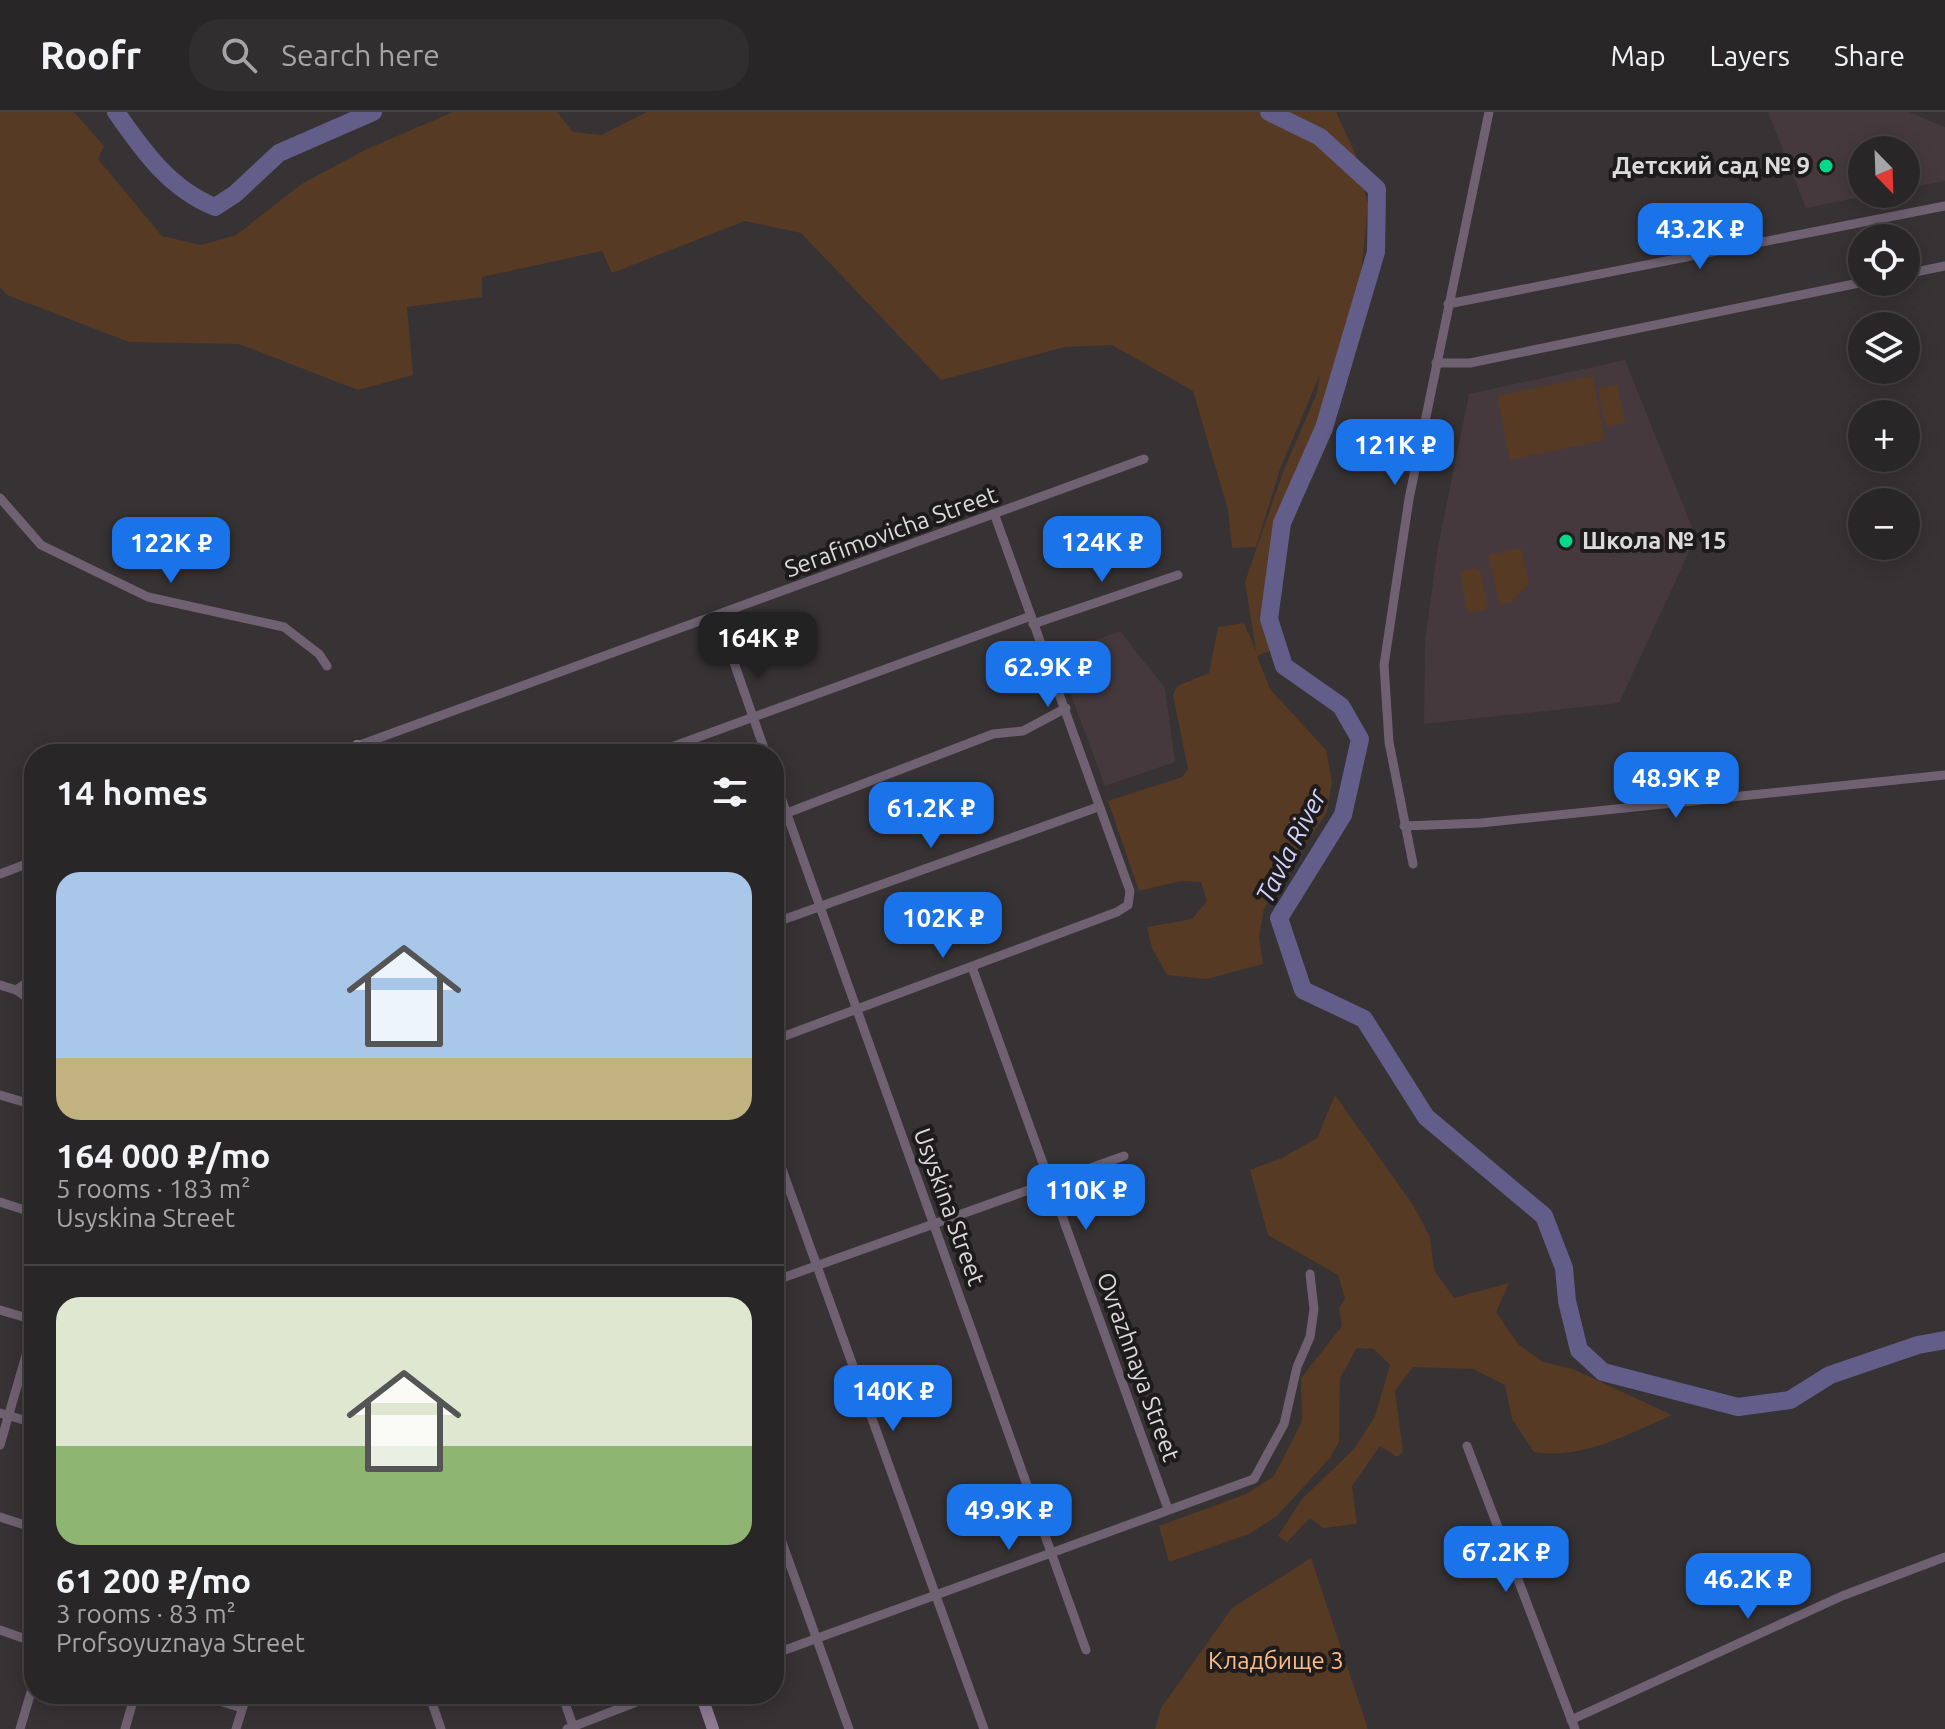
<!DOCTYPE html>
<meta charset="utf-8">
<style>
:root{--surface:#292627;--page:#312e2f;--text:#f1f3f6;--muted:#a5a5a7;--line:#454344;--accent:#1a73e8}
body{margin:0;font-family:Ubuntu,sans-serif;background:var(--page);color:var(--text);height:100vh;display:flex;flex-direction:column;font-size:30px;white-space:nowrap}
*{box-sizing:border-box;margin:0}
p{font-size:26px;color:var(--muted)}
.icon{flex:none;width:44px;height:44px;fill:none;stroke:currentColor;stroke-width:2;stroke-linecap:round;stroke-linejoin:round}
.map{position:relative;flex:1;overflow:hidden}
.panel{position:absolute;left:24px;top:632px;width:760px;height:960px;display:flex;flex-direction:column;background:var(--surface);border-radius:32px;box-shadow:0 4px 20px #0003,0 0 0 2px var(--line)}
.panel>*{flex:none}
.needle{width:52px;rotate:157deg}
.controls{position:absolute;left:1848px;top:24px;display:grid;gap:16px}
.controls a{display:grid;place-items:center;width:72px;height:72px;border-radius:50%;background:var(--surface);box-shadow:0 4px 20px #0003,0 0 0 2px var(--line);font-size:40px}
.price{position:absolute;translate:-50% -68px;padding:0 18px;border-radius:16px;background:var(--accent);color:#fff;font-size:26px;line-height:52px;filter:drop-shadow(0 2px 4px #0008)}
.price::after{content:'';position:absolute;left:50%;top:48px;width:24px;height:18px;margin-left:-12px;background:inherit;clip-path:polygon(0 0,100% 0,50% 100%)}
.price.current{background:#222;color:#fff}
ul{padding:0;list-style:none}
li{display:grid;align-content:center;gap:16px;height:424px;padding:0 32px}
li+li{border-top:2px solid var(--line)}
li span{display:grid;place-items:center;height:248px;border-radius:24px;color:#555}
li>.icon{margin-inline-start:auto}
span .icon{width:144px;height:144px;fill:#fffc;stroke-width:1}
li b{font-size:34px}
h2{display:flex;justify-content:space-between;align-items:center;height:96px;padding:0 32px;font-size:34px}
header{display:flex;align-items:center;gap:48px;box-sizing:border-box;height:112px;padding:0 40px;background:var(--surface);border-bottom:2px solid var(--line)}
header strong{font-size:38px}
nav{display:flex;gap:44px;margin-inline-start:auto;font-size:28px}
.search{width:560px;height:72px;background:var(--page);display:flex;align-items:center;gap:20px;box-sizing:border-box;padding:0 28px;border-radius:32px;color:var(--muted);font-size:30px}
.map>svg:first-child{display:block}
.built{fill:#45393e}
.green{fill:#563a23}
.lines{fill:none;stroke-linecap:round;stroke-linejoin:round}
.river{stroke:#635e89;stroke-width:18}
.street{stroke:#6f6171;stroke-width:9}
.secondary{stroke:#907a94;stroke-width:12}
.poi-dot{fill:#03d98b;stroke:#1d1b1b;stroke-width:3}
.labels{text-anchor:middle;stroke-width:8;stroke-linejoin:round;paint-order:stroke}
.poi-label{font-size:24px;font-weight:bold;fill:#dddadb;stroke:#1d1b1b;text-anchor:end}
.street-label{font-size:24px;fill:#dddadb;stroke:#1d1b1b}
.park-label{font-size:24px;fill:#fbbd8a;stroke:#1d1b1b}
.water-label{font-size:26px;font-style:italic;fill:#d3d0fb;stroke:#1d1b1b}
</style>
<header>
<strong>Roofr</strong>
<div class="search"><svg class="icon" aria-label="search" viewBox="0 0 24 24"><circle cx="10" cy="10" r="6"/><path d="M15 15l6 6"/></svg>Search here</div>
<nav><a>Map</a><a>Layers</a><a>Share</a></nav>
</header>
<div class="map">
<svg width="1945" height="1617" viewBox="0 0 1945 1617">
<rect width="100%" height="100%" fill="#373234"/>
<!-- built -->
<g class="built">
<path d="M1768 0H1909L1945 15V69L1906 77V38H1862V82H1877L1806 96Z"/>
<path d="M1625 248 1696 425 1619 591 1424 612 1425 528 1438 434 1469 282Z"/>
<path d="M1120 519 1165 576 1175 650 1105 674 1056 543Z"/>
</g>
<!-- green -->
<g class="green">
<path d="M0 0H74L104 34 98 47 162 124 201 133 236 123 303 71 367 37 453 0H557L573 20 601 23 647 0H1336L1356 43 1368 93 1361 162 1346 270 1267 464 1284 533 1257 544 1270 577 1326 638 1332 669 1327 700 1264 796 1259 825 1263 852 1207 867 1167 863 1152 836 1147 815 1192 807 1207 789 1201 770 1181 769 1139 779 1108 689 1182 665 1188 657 1173 583 1177 574 1209 561 1218 515 1244 511 1256 539 1245 470 1283 360 1317 281 1320 262 1280 357 1256 435 1232 436 1228 398 1193 279 1112 233 1065 235 941 268 801 121 745 109 612 161 602 139 482 165V185L407 195 413 263 358 278 239 232 129 230 7 183 0 175Z"/>
<path d="M1592 264 1605 328 1510 348 1497 284Z"/>
<path d="M1617 273 1625 311 1606 314 1598 276Z"/>
<path d="M1521 436 1529 472 1511 490 1500 493 1488 443Z"/>
<path d="M1475 456 1480 459 1487 492 1485 498 1471 501 1467 498 1460 461Z"/>
<path d="M1335 983 1413 1093 1430 1125 1434 1158 1454 1186 1509 1171 1496 1200 1518 1232 1543 1250 1573 1257 1672 1303C1628 1322 1583 1348 1534 1340L1512 1307 1505 1273 1473 1257 1413 1255 1395 1279 1403 1340 1397 1345 1380 1334 1352 1374 1357 1412 1323 1416 1310 1406 1287 1430 1278 1424 1302 1387 1354 1337 1375 1304 1390 1253 1374 1237 1357 1236 1340 1266 1339 1330 1330 1346 1277 1404 1249 1422 1169 1450 1159 1414 1246 1382 1274 1364 1302 1309 1301 1266 1342 1214 1339 1197 1345 1186 1338 1163 1268 1123 1250 1058 1282 1046 1317 1026Z"/>
<path d="M1311 1446 1368 1617H1155L1161 1596 1232 1496Z"/>
</g>
<g class="lines">
<!-- river -->
<g class="river">
<path d="M116 0C143 39 170 77 215 95L235 82 279 41 373 0"/>
<path d="M1269 0 1320 25 1377 77 1376 140 1324 316 1282 411 1269 507 1284 554 1341 594 1360 627 1343 703 1279 806 1303 878 1364 907 1426 1005 1544 1104 1564 1156 1567 1189 1579 1238 1603 1260 1738 1295 1790 1288 1830 1263 1918 1233 1945 1228"/>
</g>
<!-- street -->
<g class="street">
<path d="M1906 162 1945 154"/>
<path d="M1448 192 1945 94"/>
<path d="M1436 251H1470L1864 170"/>
<path d="M0 386 41 433 148 485 284 515 319 542 327 554"/>
<path d="M718 505 766 642"/>
<path d="M1033 512 1178 463"/>
<path d="M335 642 1144 347"/>
<path d="M652 642 1031 504"/>
<path d="M774 666 1086 1538"/>
<path d="M774 706 993 622 1023 619 1066 596"/>
<path d="M1404 714 1481 711 1945 663"/>
<path d="M1413 752 1389 630 1384 553 1409 387 1489 0"/>
<path d="M0 762 34 749"/>
<path d="M774 811 1098 695"/>
<path d="M972 855 1168 1397"/>
<path d="M0 873 16 878 34 890"/>
<path d="M16 878 34 866"/>
<path d="M774 928 1117 800 1128 793 1130 779 995 404"/>
<path d="M0 983 34 993"/>
<path d="M774 1035 984 1617"/>
<path d="M0 1090 34 1101"/>
<path d="M774 1169 1124 1044"/>
<path d="M0 1198 34 1208"/>
<path d="M0 1301 34 1311"/>
<path d="M0 1333 34 1216"/>
<path d="M1467 1334 1575 1617"/>
<path d="M0 1405 34 1416"/>
<path d="M774 1408 849 1617"/>
<path d="M0 1518 34 1530"/>
<path d="M774 1542 1254 1367 1284 1312 1297 1255 1310 1225 1314 1197 1310 1162"/>
<path d="M197 1582 242 1596"/>
<path d="M429 1582 441 1617"/>
<path d="M562 1582 574 1617"/>
<path d="M1571 1608 1842 1484 1945 1445"/>
<path d="M20 1617 34 1570"/>
<path d="M125 1617 135 1582"/>
<path d="M236 1617 247 1582"/>
<path d="M567 1617 657 1582"/>
</g>
<!-- secondary -->
<g class="secondary">
<path d="M357 634 359 642"/>
<path d="M701 1582 713 1617"/>
</g>
</g>
<!-- markers -->
<g class="poi-dot">
<circle cx="1826" cy="54" r="8"/>
<circle cx="1566" cy="429" r="8"/>
</g>
<g class="labels">
<!-- poi labels -->
<g class="poi-label">
<text x="1810" y="62">Детский сад № 9</text>
<text x="1582" y="437" text-anchor="start">Школа № 15</text>
</g>
<!-- street labels -->
<g class="street-label">
<text transform="translate(891 420) rotate(-20)" y="8">Serafimovicha Street</text>
<text transform="translate(949 1095) rotate(70)" y="8">Usyskina Street</text>
<text transform="translate(1138 1255) rotate(70)" y="8">Ovrazhnaya Street</text>
</g>
<!-- park labels -->
<g class="park-label">
<text x="1276" y="1557">Кладбище 3</text>
</g>
<!-- water labels -->
<g class="water-label">
<text transform="translate(1291 734) rotate(-63)" y="9">Tavla River</text>
</g>
</g>
</svg>
<div class="controls">
<a><svg class="needle" viewBox="-14 -14 28 28"><path d="M0-13l5 13h-10z" fill="#e53935"/><path d="M0 13l5-13h-10z" fill="#a5a5a7"/></svg></a>
<a><svg class="icon" aria-label="locate" viewBox="0 0 24 24"><circle cx="12" cy="12" r="6"/><path d="M12 2v4M12 18v4M2 12h4M18 12h4"/></svg></a>
<a><svg class="icon" aria-label="layers" viewBox="0 0 24 24"><path d="M12 4l9 5-9 5-9-5zM3 14l9 5 9-5"/></svg></a>
<a>+</a>
<a>−</a>
</div>
<b class="price" style="left:1700px;top:159px">43.2K ₽</b>
<b class="price" style="left:1395px;top:375px">121K ₽</b>
<b class="price" style="left:1102px;top:472px">124K ₽</b>
<b class="price" style="left:171px;top:473px">122K ₽</b>
<b class="price current" style="left:758px;top:568px">164K ₽</b>
<b class="price" style="left:1048px;top:597px">62.9K ₽</b>
<b class="price" style="left:1676px;top:708px">48.9K ₽</b>
<b class="price" style="left:931px;top:738px">61.2K ₽</b>
<b class="price" style="left:943px;top:848px">102K ₽</b>
<b class="price" style="left:1086px;top:1120px">110K ₽</b>
<b class="price" style="left:893px;top:1321px">140K ₽</b>
<b class="price" style="left:1009px;top:1440px">49.9K ₽</b>
<b class="price" style="left:1506px;top:1482px">67.2K ₽</b>
<b class="price" style="left:1748px;top:1509px">46.2K ₽</b>
<section class="panel">
<h2>14 homes<svg class="icon" aria-label="filters" viewBox="0 0 24 24"><path d="M4 7h16M4 17h16"/><circle cx="9" cy="7" r="2"/><circle cx="15" cy="17" r="2"/></svg></h2>
<ul>
<li><span style="background:linear-gradient(#a9c7e8 75%,#c2b280 0)"><svg class="icon" aria-label="home" viewBox="0 0 24 24"><path d="M3 11l9-7 9 7M6 9v11h12V9"/></svg></span><div><b>164 000 ₽/mo</b><p>5 rooms · 183 m²</p><p>Usyskina Street</p></div></li>
<li><span style="background:linear-gradient(#dfe7d0 60%,#8fb573 0)"><svg class="icon" aria-label="home" viewBox="0 0 24 24"><path d="M3 11l9-7 9 7M6 9v11h12V9"/></svg></span><div><b>61 200 ₽/mo</b><p>3 rooms · 83 m²</p><p>Profsoyuznaya Street</p></div></li>
</ul>
</section>
</div>
